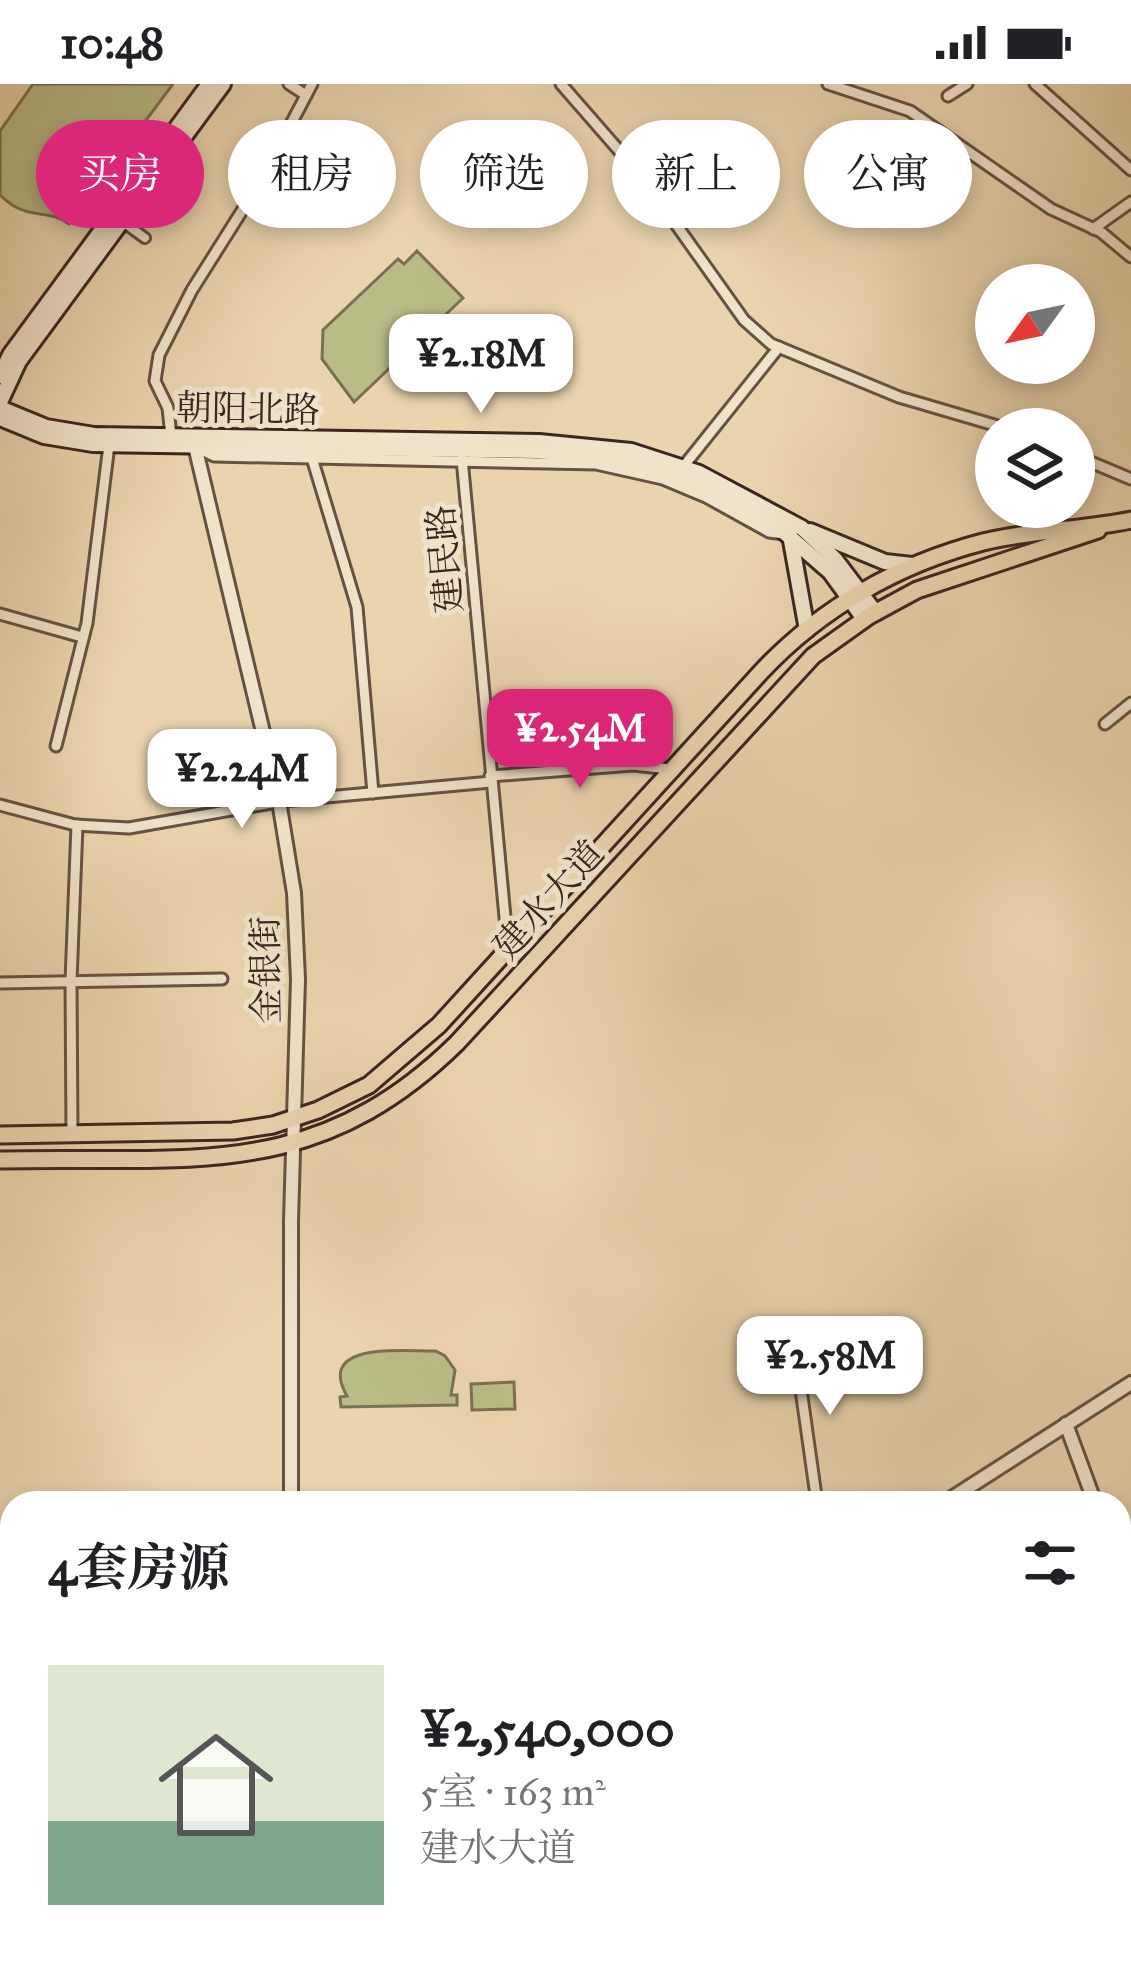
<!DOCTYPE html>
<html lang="zh">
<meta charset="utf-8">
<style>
:root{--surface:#fff;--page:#f2f2f2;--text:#202124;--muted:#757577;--accent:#db2777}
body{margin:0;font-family:"IM FELL Great Primer","Noto Serif SC",serif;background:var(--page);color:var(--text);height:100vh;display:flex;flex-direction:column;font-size:45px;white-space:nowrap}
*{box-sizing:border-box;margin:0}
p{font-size:39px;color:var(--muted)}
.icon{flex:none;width:66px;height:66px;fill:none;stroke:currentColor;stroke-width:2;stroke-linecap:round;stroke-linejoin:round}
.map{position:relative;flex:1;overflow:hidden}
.side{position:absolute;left:0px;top:1407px;width:1131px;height:471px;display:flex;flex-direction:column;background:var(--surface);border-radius:36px 36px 0 0;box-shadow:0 6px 18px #0003}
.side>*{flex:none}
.guide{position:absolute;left:36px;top:36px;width:1059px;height:108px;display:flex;gap:24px}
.needle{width:78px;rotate:237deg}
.controls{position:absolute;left:975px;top:180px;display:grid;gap:24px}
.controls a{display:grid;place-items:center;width:120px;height:120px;border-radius:50%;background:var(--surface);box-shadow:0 6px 18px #0003;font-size:60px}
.price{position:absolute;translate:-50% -102px;padding:0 27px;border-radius:24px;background:#fff;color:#222;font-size:39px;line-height:78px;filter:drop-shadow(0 3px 6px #0008)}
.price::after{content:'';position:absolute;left:50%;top:72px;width:36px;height:27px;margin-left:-18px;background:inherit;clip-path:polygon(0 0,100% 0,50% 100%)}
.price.active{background:var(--accent);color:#fff}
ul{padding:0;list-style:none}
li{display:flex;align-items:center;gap:36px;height:300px;padding:0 48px}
li span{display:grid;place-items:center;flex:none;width:336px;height:240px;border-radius:0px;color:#555}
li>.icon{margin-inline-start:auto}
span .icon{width:144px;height:144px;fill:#fffc;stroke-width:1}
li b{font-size:51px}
h2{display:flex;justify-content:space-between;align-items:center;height:144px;padding:0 48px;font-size:51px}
.chip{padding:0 42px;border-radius:54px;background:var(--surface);box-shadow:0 6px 18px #0003;font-size:42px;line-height:108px}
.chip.active{background:var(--accent);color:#fff}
.status{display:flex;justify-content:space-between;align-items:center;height:84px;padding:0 60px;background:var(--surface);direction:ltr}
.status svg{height:33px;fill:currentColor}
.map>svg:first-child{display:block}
.green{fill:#babc88;stroke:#7a7153;stroke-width:3}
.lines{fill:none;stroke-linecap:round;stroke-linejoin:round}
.pedestrian-casing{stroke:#665242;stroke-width:14}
.minor-casing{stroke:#665242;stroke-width:15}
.tertiary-casing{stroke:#665242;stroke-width:18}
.secondary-casing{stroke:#3a261e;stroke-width:20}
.primary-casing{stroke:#3a261e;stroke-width:21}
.pedestrian{stroke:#f1e3ca;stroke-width:8}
.minor{stroke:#f1e3ca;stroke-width:9}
.tertiary{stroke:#f1e3ca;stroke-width:12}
.secondary{stroke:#f1e3ca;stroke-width:14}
.primary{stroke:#ead4ae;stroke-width:15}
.labels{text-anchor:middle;stroke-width:10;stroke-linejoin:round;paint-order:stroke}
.street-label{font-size:36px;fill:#3a261e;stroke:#f1e3ca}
</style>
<div class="status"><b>10:48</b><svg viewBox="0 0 49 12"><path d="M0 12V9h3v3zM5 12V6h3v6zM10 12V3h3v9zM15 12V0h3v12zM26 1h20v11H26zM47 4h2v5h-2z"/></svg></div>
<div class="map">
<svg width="1131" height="1877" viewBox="0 0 1131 1877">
<rect width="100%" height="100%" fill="#ead4ae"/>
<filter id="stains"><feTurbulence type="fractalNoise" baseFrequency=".00167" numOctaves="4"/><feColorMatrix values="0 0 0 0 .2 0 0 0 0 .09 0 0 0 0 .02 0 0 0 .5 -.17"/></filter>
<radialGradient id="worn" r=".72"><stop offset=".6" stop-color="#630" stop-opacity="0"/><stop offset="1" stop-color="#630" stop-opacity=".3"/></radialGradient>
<!-- green -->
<g class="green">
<path d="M33 0H173L69 140C47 123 28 139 0 111V47Z"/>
<path d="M417 167 463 214 354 318 322 275 323 246 398 175 404 180Z"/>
<path d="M436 1267 445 1272 455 1286 451 1311H457V1321L341 1323 340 1313 347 1312C315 1256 406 1268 436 1267Z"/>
<path d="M514 1298 515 1325 472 1326 471 1300Z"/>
</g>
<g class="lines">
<defs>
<path id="pedestrian" d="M123 138 145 154"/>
<g id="minor">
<path d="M289 0 306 11"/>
<path d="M561 0 643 94 744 236 771 260 899 313 1008 345"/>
<path d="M828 0 910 27 1051 125 1101 148 1131 173"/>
<path d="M1035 0 1131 86"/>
<path d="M948 12 967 0"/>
<path d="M1093 145 1131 118"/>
<path d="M171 352 168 324 155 297 159 271 192 206 262 95 312 0"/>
<path d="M200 365 214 372 596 380 663 395 706 413 769 448 784 450"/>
<path d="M1074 371 1131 395"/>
<path d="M312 374 357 523 373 709"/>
<path d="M462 375 508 865"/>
<path d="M683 383 779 263"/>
<path d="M0 530 82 553"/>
<path d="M1105 640 1131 619"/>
<path d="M56 662 87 539 109 361"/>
<path d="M490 692 633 681 670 685"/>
<path d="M0 721 75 741 129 744 283 717 491 698"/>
<path d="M0 899 222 895"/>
<path d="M72 1049 71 897 77 741"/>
<path d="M794 1256 817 1419"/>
<path d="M1119 1723 1131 1719"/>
</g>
<g id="tertiary">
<path d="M195 362 278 711 294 809 298 895 291 1137V1419"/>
<path d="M1066 1340 1095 1419"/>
<path d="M944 1419 1131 1299"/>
<path d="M1119 1484 1131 1517"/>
<path d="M0 1503H12"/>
<path d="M320 1866V1877"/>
<path d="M828 1866V1877"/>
</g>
<g id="secondary">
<path d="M0 292 10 271 209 0"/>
<path d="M0 318 19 277 223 0"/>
<path d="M0 324 46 343 94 351 539 358 631 367 699 389 802 444 835 475 875 528"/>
<path d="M0 334 44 352 93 360 538 367 629 376 695 398 777 442 830 488 864 535"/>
<path d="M810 447 885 478 912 481"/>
<path d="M790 451 807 546"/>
</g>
<g id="primary">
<path d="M0 1051 233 1047 273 1041 318 1026 369 1001 439 941 761 588C821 524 898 480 983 458 1032 446 1082 446 1131 436"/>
<path d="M0 1076C186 1071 312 1101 457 959L813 572 869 532 917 506 1098 446"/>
</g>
</defs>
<!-- pedestrian casing -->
<use href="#pedestrian" class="pedestrian-casing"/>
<!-- minor casing -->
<use href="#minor" class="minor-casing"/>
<!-- tertiary casing -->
<use href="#tertiary" class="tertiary-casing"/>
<!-- secondary casing -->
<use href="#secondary" class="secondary-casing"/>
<!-- primary casing -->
<use href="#primary" class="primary-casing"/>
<!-- pedestrian -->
<use href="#pedestrian" class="pedestrian"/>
<!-- minor -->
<use href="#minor" class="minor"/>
<!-- tertiary -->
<use href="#tertiary" class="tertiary"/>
<!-- secondary -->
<use href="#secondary" class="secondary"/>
<!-- primary -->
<use href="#primary" class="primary"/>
</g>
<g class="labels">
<!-- street labels -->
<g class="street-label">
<text transform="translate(248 324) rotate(1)" y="13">朝阳北路</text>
<text transform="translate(444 475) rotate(-95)" y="13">建民路</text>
<text transform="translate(548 815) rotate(-48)" y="13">建水大道</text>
<text transform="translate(265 886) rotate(-91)" y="13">金银街</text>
</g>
</g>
<rect width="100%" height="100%" filter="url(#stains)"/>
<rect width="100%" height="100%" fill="url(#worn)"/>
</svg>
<div class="controls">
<a><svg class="needle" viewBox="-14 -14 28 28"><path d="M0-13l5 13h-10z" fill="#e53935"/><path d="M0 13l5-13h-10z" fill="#757577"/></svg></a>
<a><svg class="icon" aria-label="layers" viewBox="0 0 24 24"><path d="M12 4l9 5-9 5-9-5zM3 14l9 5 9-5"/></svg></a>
</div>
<b class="price" style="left:481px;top:332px">¥2.18M</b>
<b class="price active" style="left:580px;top:707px">¥2.54M</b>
<b class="price" style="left:242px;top:747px">¥2.24M</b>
<b class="price" style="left:830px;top:1334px">¥2.58M</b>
<div class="guide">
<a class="chip active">买房</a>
<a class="chip">租房</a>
<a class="chip">筛选</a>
<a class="chip">新上</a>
<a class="chip">公寓</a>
</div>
<section class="side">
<h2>4套房源<svg class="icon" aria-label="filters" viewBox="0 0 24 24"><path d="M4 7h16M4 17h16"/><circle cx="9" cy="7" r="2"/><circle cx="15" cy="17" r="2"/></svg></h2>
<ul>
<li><span style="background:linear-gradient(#dfe7d0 65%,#7fa58c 0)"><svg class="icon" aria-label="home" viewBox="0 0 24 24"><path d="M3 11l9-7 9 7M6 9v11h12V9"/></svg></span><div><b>¥2,540,000</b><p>5室 · 163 m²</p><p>建水大道</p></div></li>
</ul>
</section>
</div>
